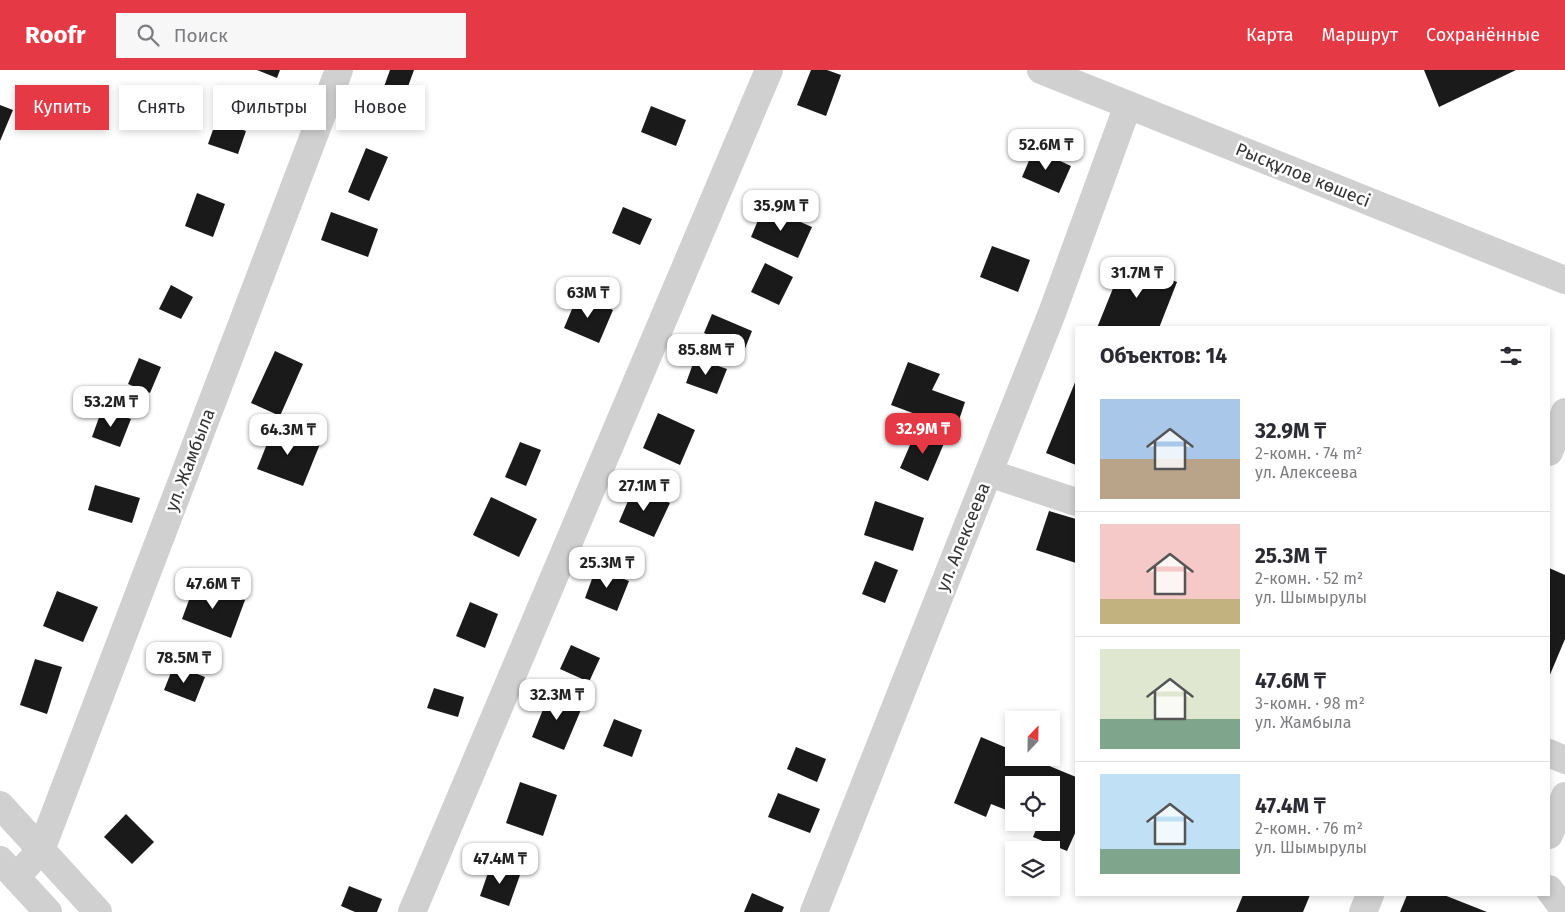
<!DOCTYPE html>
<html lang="ru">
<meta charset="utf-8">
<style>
:root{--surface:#fff;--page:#f7f7f7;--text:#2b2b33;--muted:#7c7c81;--line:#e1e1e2;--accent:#e63946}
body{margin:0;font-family:"Fira Sans",sans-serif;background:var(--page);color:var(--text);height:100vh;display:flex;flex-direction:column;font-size:19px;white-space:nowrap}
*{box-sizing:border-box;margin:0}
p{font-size:16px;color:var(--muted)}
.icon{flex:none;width:28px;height:28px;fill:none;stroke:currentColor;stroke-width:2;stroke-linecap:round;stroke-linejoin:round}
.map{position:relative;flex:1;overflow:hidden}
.sheet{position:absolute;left:1075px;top:256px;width:475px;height:570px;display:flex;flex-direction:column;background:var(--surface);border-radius:0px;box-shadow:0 2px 8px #0003}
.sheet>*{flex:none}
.banner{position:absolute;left:15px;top:15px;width:475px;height:45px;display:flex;gap:10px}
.needle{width:32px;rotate:22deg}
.buttons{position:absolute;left:1005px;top:641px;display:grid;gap:10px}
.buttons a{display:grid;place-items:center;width:55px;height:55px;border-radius:0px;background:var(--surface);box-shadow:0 2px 8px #0003;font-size:25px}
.price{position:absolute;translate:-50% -42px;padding:0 11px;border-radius:10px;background:#fff;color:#222;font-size:16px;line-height:32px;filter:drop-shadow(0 1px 2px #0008)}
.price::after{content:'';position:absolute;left:50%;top:30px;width:15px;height:11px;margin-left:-8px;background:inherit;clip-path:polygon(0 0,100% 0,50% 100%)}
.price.on{background:var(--accent);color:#fff}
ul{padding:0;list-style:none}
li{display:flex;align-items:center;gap:15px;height:125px;padding:0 25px}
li+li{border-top:1px solid var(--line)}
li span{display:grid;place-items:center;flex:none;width:140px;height:100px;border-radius:0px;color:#555}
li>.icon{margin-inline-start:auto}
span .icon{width:60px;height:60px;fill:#fffc;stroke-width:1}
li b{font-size:21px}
h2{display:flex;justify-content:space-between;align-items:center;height:60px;padding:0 25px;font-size:21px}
.chip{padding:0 18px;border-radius:0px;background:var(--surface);box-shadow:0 2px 8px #0003;font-size:18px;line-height:45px}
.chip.on{background:var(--accent);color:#fff}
header{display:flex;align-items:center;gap:30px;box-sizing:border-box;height:70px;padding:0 25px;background:var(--accent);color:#fff}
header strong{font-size:24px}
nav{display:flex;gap:28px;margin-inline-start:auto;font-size:18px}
.search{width:350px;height:45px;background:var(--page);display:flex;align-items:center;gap:12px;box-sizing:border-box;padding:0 18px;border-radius:0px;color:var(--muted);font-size:19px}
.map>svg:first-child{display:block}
.building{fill:#1a1a1a}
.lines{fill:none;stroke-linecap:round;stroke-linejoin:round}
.minor{stroke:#d0d0d0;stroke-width:28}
.labels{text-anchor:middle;stroke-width:5;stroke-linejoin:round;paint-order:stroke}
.street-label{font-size:18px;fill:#333;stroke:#fff}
</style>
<header>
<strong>Roofr</strong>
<div class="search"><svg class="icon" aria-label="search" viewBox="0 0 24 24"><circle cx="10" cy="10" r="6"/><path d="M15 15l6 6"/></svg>Поиск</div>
<nav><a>Карта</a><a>Маршрут</a><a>Сохранённые</a></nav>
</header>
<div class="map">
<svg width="1565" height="842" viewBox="0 0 1565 842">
<rect width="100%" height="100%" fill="#fff"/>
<!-- building -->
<g class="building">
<path d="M257 0H280L277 8Z"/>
<path d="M390 0H414L402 33 381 25Z"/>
<path d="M811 0H827L841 5 826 46 797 35Z"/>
<path d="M1424 0H1516L1439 37Z"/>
<path d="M0 35 13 40 0 71Z"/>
<path d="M651 36 686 50 676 76 641 62Z"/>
<path d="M216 51 246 61 238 84 208 74Z"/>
<path d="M366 78 388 87 369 131 348 122Z"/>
<path d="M1034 79 1071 96 1059 123 1022 107Z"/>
<path d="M197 123 225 134 213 167 185 156Z"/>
<path d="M764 136 812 157 798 188 751 167Z"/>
<path d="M623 137 652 149 640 175 612 163Z"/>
<path d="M331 142 378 159 368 187 321 170Z"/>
<path d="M992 176 1030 190 1018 222 980 207Z"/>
<path d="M1124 191 1177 212 1159 258H1097Z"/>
<path d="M765 193 793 207 779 235 751 222Z"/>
<path d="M171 215 193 227 181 249 159 239Z"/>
<path d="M578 225 613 240 599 273 564 258Z"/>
<path d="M712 244 752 261 744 281 704 263Z"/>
<path d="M275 281 303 294 280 346 251 333Z"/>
<path d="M139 288 161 297 150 323 128 314Z"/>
<path d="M695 288 727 299 717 324 686 313Z"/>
<path d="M908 292 940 304 932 320 965 332 956 359 891 335Z"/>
<path d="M1076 310V395L1046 383Z"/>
<path d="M102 339 131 349 120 377 92 367Z"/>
<path d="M658 343 695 360 680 395 643 378Z"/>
<path d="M274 356 320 374 303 416 257 399Z"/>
<path d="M917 359 945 371 928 411 900 398Z"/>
<path d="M520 372 541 380 526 416 505 407Z"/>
<path d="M95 415 140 428 132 453 88 440Z"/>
<path d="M634 417 670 433 654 467 619 452Z"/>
<path d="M491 427 537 449 519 487 473 465Z"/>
<path d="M875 431 924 448 913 481 864 465Z"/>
<path d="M1049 441 1076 449V493L1036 480Z"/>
<path d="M875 491 898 500 885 533 862 524Z"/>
<path d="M596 498 629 511 617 541 585 528Z"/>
<path d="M1549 498 1565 505V569L1549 607Z"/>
<path d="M196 511 245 530 231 568 182 549Z"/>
<path d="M57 521 98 537 83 572 43 556Z"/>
<path d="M470 532 498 544 485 578 456 566Z"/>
<path d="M571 575 600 588 589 612 560 599Z"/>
<path d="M35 589 62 597 47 644 20 635Z"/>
<path d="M174 595 205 607 195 632 164 620Z"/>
<path d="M434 618 464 627 458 647 427 638Z"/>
<path d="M550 622 583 635 564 680 532 667Z"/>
<path d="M614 649 642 660 632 687 603 676Z"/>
<path d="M981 667 1014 681V688H1030L1076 707V761L1067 781 1033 767 1039 752H1051V715H1014V743L991 734 986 747 954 733Z"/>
<path d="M796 677 826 689 817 712 787 699Z"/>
<path d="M520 712 557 725 543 766 506 753Z"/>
<path d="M778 723 820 739 810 763 768 747Z"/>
<path d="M126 744 154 772 132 794 104 767Z"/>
<path d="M491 794 520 805 509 836 480 826Z"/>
<path d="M349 816 382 829 377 842H355L341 836Z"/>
<path d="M752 823 784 837 782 842H744Z"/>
<path d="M1243 825H1310L1303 842H1236Z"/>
<path d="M1407 825H1444L1487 842H1400Z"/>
</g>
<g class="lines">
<!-- minor -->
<g class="minor">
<path d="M1041 0 1565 210"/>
<path d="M1549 382 1565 342"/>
<path d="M989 403 1076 432"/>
<path d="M1549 683 1565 690"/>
<path d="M0 735 98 842"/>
<path d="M1549 765 1565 726"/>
<path d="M0 790 48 842"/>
<path d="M16 807 41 780 339 0"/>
<path d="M1549 819 1565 841"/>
<path d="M412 842 769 0"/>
<path d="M814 842 1052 243 1128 35"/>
<path d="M1363 842 1370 825"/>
</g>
</g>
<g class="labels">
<!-- street labels -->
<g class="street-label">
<text transform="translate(1303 105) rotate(22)" y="6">Рысқұлов көшесі</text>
<text transform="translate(190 390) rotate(-69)" y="6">ул. Жамбыла</text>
<text transform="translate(963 467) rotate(-68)" y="6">ул. Алексеева</text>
</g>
</g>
</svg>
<div class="buttons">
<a><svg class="needle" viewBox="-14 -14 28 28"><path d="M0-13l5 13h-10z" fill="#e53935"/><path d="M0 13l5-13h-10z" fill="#7c7c81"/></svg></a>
<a><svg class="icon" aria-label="locate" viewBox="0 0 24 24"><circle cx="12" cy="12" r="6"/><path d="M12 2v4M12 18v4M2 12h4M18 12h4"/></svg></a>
<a><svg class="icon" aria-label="layers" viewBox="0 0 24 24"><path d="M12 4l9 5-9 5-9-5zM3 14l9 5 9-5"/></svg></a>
</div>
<b class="price" style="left:1046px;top:101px">52.6M ₸</b>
<b class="price" style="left:781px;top:162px">35.9M ₸</b>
<b class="price" style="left:1137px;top:229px">31.7M ₸</b>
<b class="price" style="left:588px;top:249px">63M ₸</b>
<b class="price" style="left:706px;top:306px">85.8M ₸</b>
<b class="price" style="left:111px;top:358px">53.2M ₸</b>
<b class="price on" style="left:923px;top:385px">32.9M ₸</b>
<b class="price" style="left:288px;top:386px">64.3M ₸</b>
<b class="price" style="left:644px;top:442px">27.1M ₸</b>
<b class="price" style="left:607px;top:519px">25.3M ₸</b>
<b class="price" style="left:213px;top:540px">47.6M ₸</b>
<b class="price" style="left:184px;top:614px">78.5M ₸</b>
<b class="price" style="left:557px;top:651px">32.3M ₸</b>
<b class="price" style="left:500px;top:815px">47.4M ₸</b>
<div class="banner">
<a class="chip on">Купить</a>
<a class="chip">Снять</a>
<a class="chip">Фильтры</a>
<a class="chip">Новое</a>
</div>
<section class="sheet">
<h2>Объектов: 14<svg class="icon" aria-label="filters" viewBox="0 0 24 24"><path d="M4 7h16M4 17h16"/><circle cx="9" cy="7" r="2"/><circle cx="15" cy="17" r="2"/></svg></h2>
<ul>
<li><span style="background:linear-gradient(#a9c7e8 60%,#b9a48a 0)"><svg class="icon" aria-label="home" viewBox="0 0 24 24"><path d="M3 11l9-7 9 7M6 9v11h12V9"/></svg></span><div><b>32.9M ₸</b><p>2-комн. · 74 m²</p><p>ул. Алексеева</p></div></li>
<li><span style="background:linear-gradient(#f6c9c9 75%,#c2b280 0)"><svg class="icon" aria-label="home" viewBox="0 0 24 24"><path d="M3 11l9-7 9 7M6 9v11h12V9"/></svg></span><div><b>25.3M ₸</b><p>2-комн. · 52 m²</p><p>ул. Шымырулы</p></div></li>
<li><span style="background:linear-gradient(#dfe7d0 70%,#7fa58c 0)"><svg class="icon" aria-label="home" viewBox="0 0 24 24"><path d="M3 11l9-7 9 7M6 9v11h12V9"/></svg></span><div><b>47.6M ₸</b><p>3-комн. · 98 m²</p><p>ул. Жамбыла</p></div></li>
<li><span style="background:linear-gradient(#bfe0f5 75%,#7fa58c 0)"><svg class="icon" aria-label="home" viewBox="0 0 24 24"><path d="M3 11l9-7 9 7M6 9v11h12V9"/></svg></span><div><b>47.4M ₸</b><p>2-комн. · 76 m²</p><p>ул. Шымырулы</p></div></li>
</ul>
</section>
</div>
